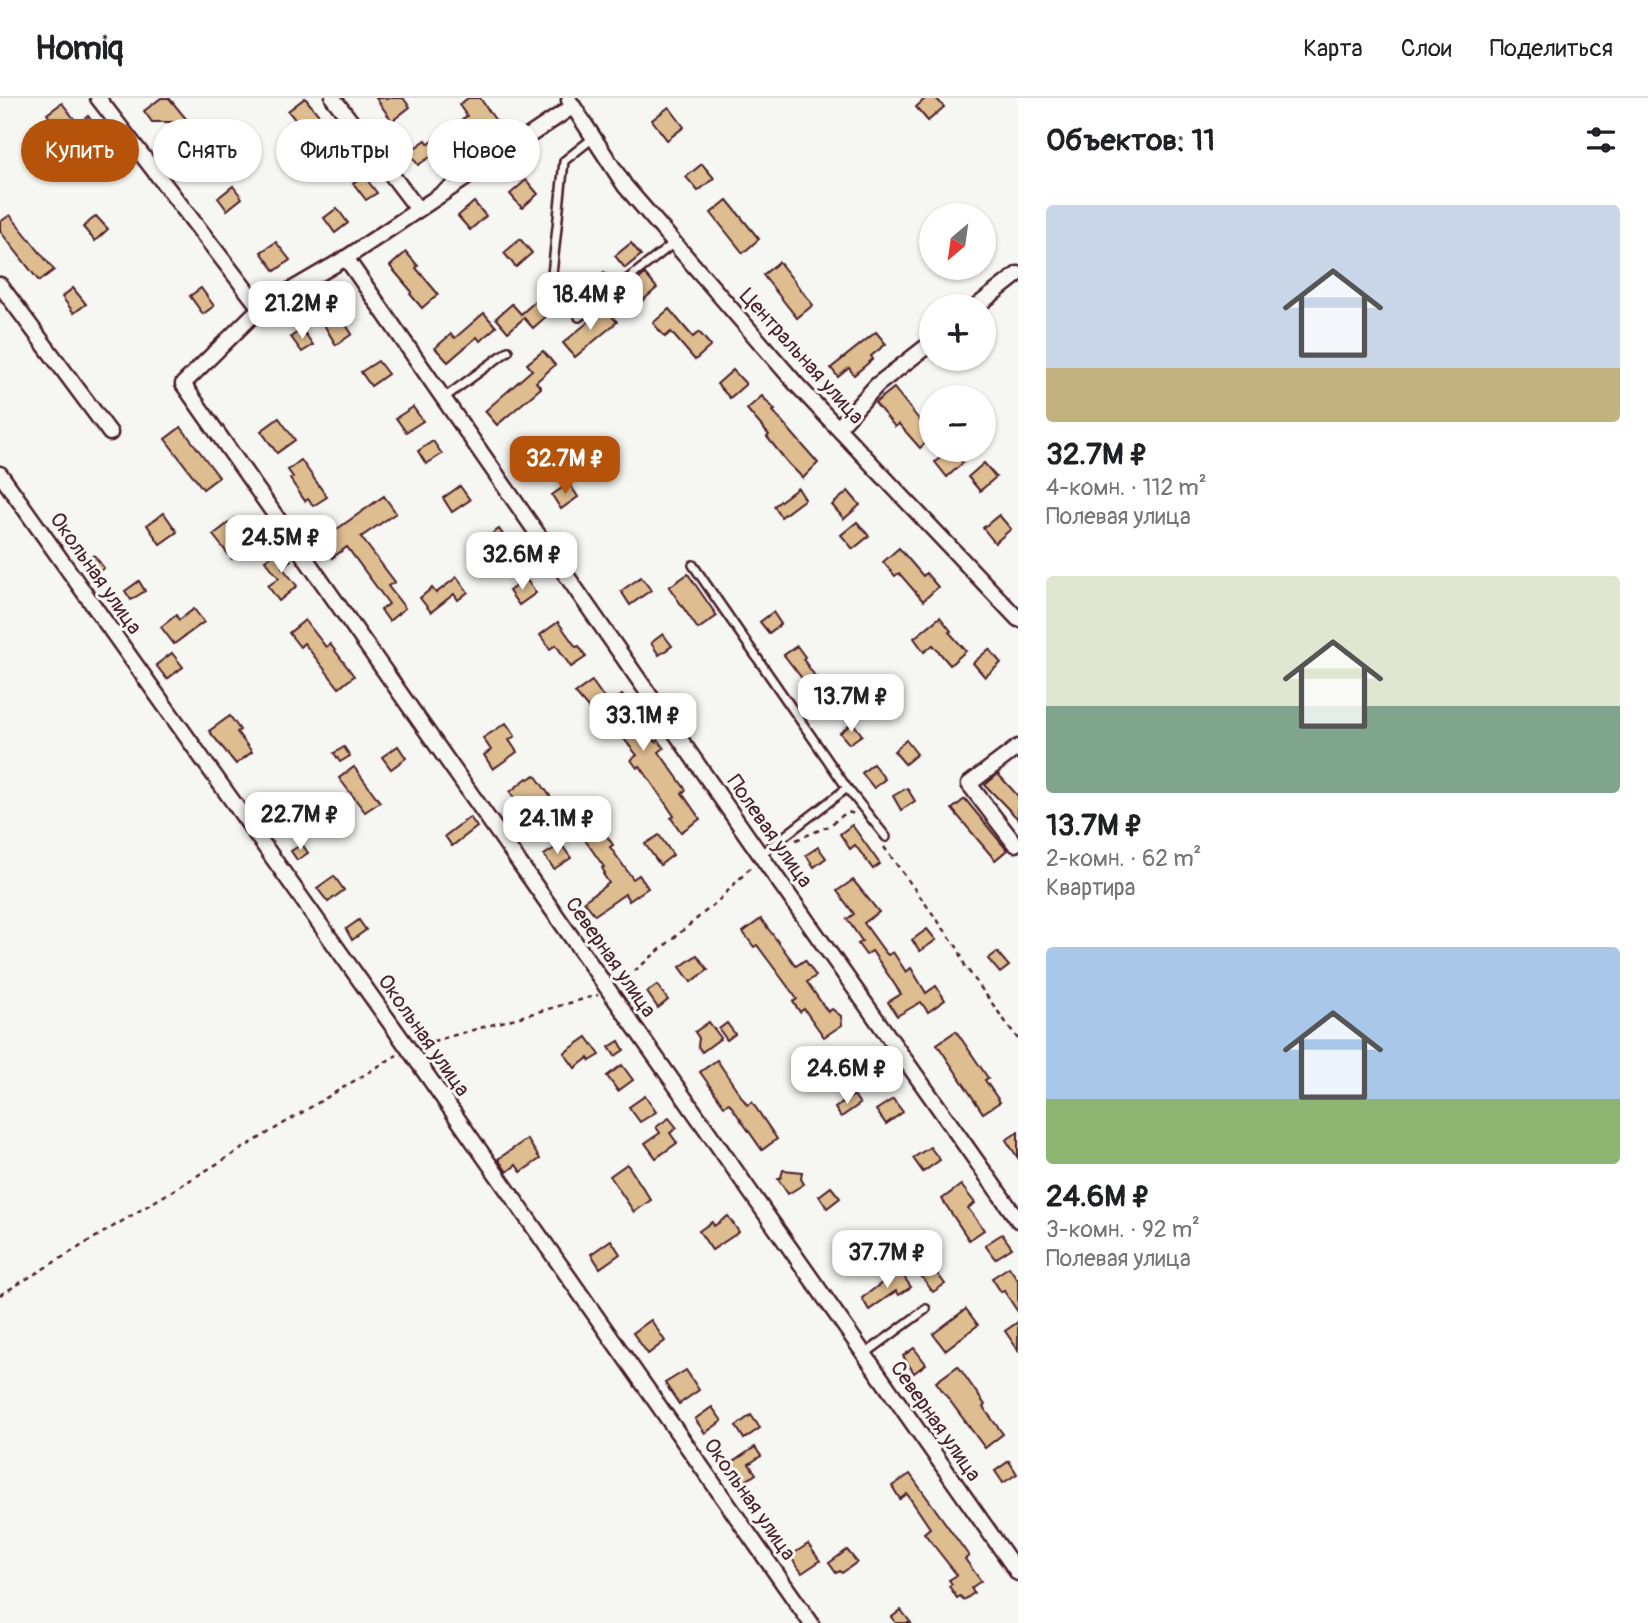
<!DOCTYPE html>
<html lang="ru">
<meta charset="utf-8">
<style>
:root{--surface:#fff;--page:#f2f2f2;--text:#202124;--muted:#757577;--line:#e0e0e0;--accent:#b45309}
body{margin:0;font-family:Pangolin,sans-serif;background:var(--page);color:var(--text);height:100vh;display:flex;flex-direction:column;font-size:26px;white-space:nowrap}
*{box-sizing:border-box;margin:0}
p{font-size:23px;color:var(--muted)}
.icon{flex:none;width:38px;height:38px;fill:none;stroke:currentColor;stroke-width:2;stroke-linecap:round;stroke-linejoin:round}
.map{position:relative;flex:1;overflow:hidden}
.panel{display:flex;flex-direction:column;background:var(--surface);width:630px}
.panel>*{flex:none}
.hud{position:absolute;left:21px;top:21px;width:665px;height:63px;display:flex;gap:14px}
.needle{width:46px;rotate:209deg}
.controls{position:absolute;left:919px;top:105px;display:grid;gap:14px}
.controls a{display:grid;place-items:center;width:77px;height:77px;border-radius:50%;background:var(--surface);box-shadow:0 2px 5px #0004;font-size:35px}
.price{position:absolute;translate:-50% -60px;padding:0 16px;border-radius:14px;background:#fff;color:#222;font-size:23px;line-height:46px;filter:drop-shadow(0 2px 4px #0008)}
.price::after{content:'';position:absolute;left:50%;top:42px;width:21px;height:16px;margin-left:-10px;background:inherit;clip-path:polygon(0 0,100% 0,50% 100%)}
.price.on{background:var(--accent);color:#fff}
ul{padding:0;list-style:none}
li{display:grid;align-content:center;gap:14px;height:371px;padding:0 28px}
li span{display:grid;place-items:center;height:217px;border-radius:7px;color:#555}
li>.icon{margin-inline-start:auto}
span .icon{width:126px;height:126px;fill:#fffc;stroke-width:1}
li b{font-size:30px}
h2{display:flex;justify-content:space-between;align-items:center;height:84px;padding:0 28px;font-size:30px}
.pill{padding:0 24px;border-radius:32px;background:var(--surface);box-shadow:0 2px 5px #0004;font-size:24px;line-height:63px}
.pill.on{background:var(--accent);color:#fff}
header{display:flex;align-items:center;gap:42px;box-sizing:border-box;height:98px;padding:0 35px;background:var(--surface);border-bottom:2px solid var(--line)}
header strong{font-size:33px}
nav{display:flex;gap:38px;margin-inline-start:auto;font-size:24px}
main{display:flex;flex:1;min-height:0}
.map>svg:first-child{display:block}
.building{fill:#debd90;stroke:#4a1f2b;stroke-width:2}
.lines{fill:none;stroke-linecap:round;stroke-linejoin:round}
.lane-casing{stroke:#4a1f2b;stroke-width:12}
.street-casing{stroke:#4a1f2b;stroke-width:19}
.path{stroke:#4a1f2b;stroke-width:2.5;stroke-dasharray:5 5;stroke-linecap:butt}
.lane{stroke:#f6f6f2;stroke-width:7}
.street{stroke:#f6f6f2;stroke-width:14}
.labels{text-anchor:middle;stroke-width:6;stroke-linejoin:round;paint-order:stroke}
.street-label{font-size:21px;fill:#4a1f2b;stroke:#f6f6f2}
</style>
<header>
<strong>Homiq</strong>
<nav><a>Карта</a><a>Слои</a><a>Поделиться</a></nav>
</header>
<main>
<div class="map">
<svg width="1018" height="1525" viewBox="0 0 1018 1525">
<rect width="100%" height="100%" fill="#f6f6f2"/>
<filter id="ink" filterUnits="userSpaceOnUse"><feTurbulence type="fractalNoise" baseFrequency=".0143" numOctaves="2"/><feDisplacementMap in="SourceGraphic" scale="14" xChannelSelector="R" yChannelSelector="G"/><feConvolveMatrix kernelMatrix="1 2 1 2 8 2 1 2 1" color-interpolation-filters="sRGB"/></filter>
<g filter="url(#ink)">
<!-- building -->
<g class="building">
<path d="M161 0H169L197 34 175 51 162 35 177 24H152L144 13Z"/>
<path d="M305 0 323 22 306 35 288 13Z"/>
<path d="M376 0H403L410 9 392 23Z"/>
<path d="M468 0H480L498 26 481 38 479 35 455 52 450 46 418 67 409 54 426 42 429 46 467 18 459 7Z"/>
<path d="M926 0H936L944 9 928 23 916 9Z"/>
<path d="M62 5 78 26 88 18 100 34 76 54 47 16Z"/>
<path d="M669 9 684 29 667 42 652 22Z"/>
<path d="M702 66 714 80 698 93 686 79Z"/>
<path d="M364 78 377 95 366 102 353 85Z"/>
<path d="M526 82 538 96 522 110 510 96Z"/>
<path d="M233 88 242 100 227 112 218 100Z"/>
<path d="M727 102 759 141 743 155 711 115Z"/>
<path d="M474 104 486 118 470 132 458 118Z"/>
<path d="M337 110 348 125 335 135 324 120Z"/>
<path d="M10 117 54 172 39 183 0 133V124Z"/>
<path d="M96 118 108 131 95 143 83 129Z"/>
<path d="M520 141 532 155 516 169 504 155Z"/>
<path d="M276 144 290 162 275 173 261 154Z"/>
<path d="M631 145 641 157 625 170 615 158Z"/>
<path d="M406 154 418 168 416 170 438 196 422 210 410 196 412 194 390 168Z"/>
<path d="M779 164 813 207 797 220 763 177Z"/>
<path d="M604 174 610 181 597 192 591 184Z"/>
<path d="M645 176 657 190 641 204 629 190Z"/>
<path d="M73 190 86 206 74 215 62 199Z"/>
<path d="M201 190 214 208 203 216 190 198Z"/>
<path d="M336 195 341 204 334 209 352 236 336 247 314 210Z"/>
<path d="M537 202 549 216 533 230 524 220 508 234 496 220 512 206 521 216Z"/>
<path d="M605 210 617 224 575 259 563 245Z"/>
<path d="M669 211 693 239 699 234 711 248 695 262 671 234 665 239 653 225Z"/>
<path d="M484 215 496 229 480 243 477 239 448 264 435 250 451 236 455 240Z"/>
<path d="M302 231 313 247 302 254 291 239Z"/>
<path d="M876 234 886 246 871 258 873 261 854 277 849 270 838 279 831 270Z"/>
<path d="M543 253 555 267 536 284 541 290 497 327 485 313 532 272 527 266Z"/>
<path d="M378 263 388 276 371 288 361 274Z"/>
<path d="M733 272 746 286 730 300 717 286Z"/>
<path d="M894 290 921 324 924 322 931 330V340L920 350 899 326 895 329 875 305Z"/>
<path d="M762 298 775 312 773 313 818 365 803 380 788 365 767 339 769 337 747 311Z"/>
<path d="M413 309 423 323 406 334 396 320Z"/>
<path d="M279 320 295 342 277 355 261 333Z"/>
<path d="M181 329 219 379 203 391 165 341Z"/>
<path d="M433 343 442 356 426 366 418 353Z"/>
<path d="M950 352 963 365 947 379 935 364Z"/>
<path d="M301 362 327 399 313 408 308 401 305 403 290 381 293 379 288 372Z"/>
<path d="M984 365 996 379 980 393 968 379Z"/>
<path d="M569 385 578 399 561 411 552 397Z"/>
<path d="M460 388 470 402 452 414 443 400Z"/>
<path d="M798 390 805 401 781 419 774 408Z"/>
<path d="M848 393 860 407 844 421 832 407Z"/>
<path d="M384 398 396 415 361 439 395 484 388 488 405 510 389 523 381 512 389 506 347 449 332 460 320 443Z"/>
<path d="M164 415 177 434 160 446 147 427Z"/>
<path d="M999 417 1011 431 995 445 983 430Z"/>
<path d="M235 420 246 435 241 439 248 448 232 461 213 437Z"/>
<path d="M857 424 869 438 853 451 841 437Z"/>
<path d="M499 431 509 445 492 457 482 443Z"/>
<path d="M282 450 291 462 282 469 297 488 279 503 268 488 279 480 265 462Z"/>
<path d="M899 450 923 478 926 475 938 489 923 503 899 475 895 478 883 464Z"/>
<path d="M94 457 104 470 94 477 85 463Z"/>
<path d="M688 476 717 518 698 531 669 489Z"/>
<path d="M457 479 468 494 458 502 454 496 431 514 420 500 432 490 436 495Z"/>
<path d="M641 479 651 492 630 507 621 493Z"/>
<path d="M526 481 536 495 519 507 509 493Z"/>
<path d="M139 483 145 493 131 502 125 493Z"/>
<path d="M194 511 204 524 174 546 161 529 176 517 179 522Z"/>
<path d="M773 514 781 526 769 535 760 524Z"/>
<path d="M940 519 951 533 949 534 966 553 950 567 933 547 924 554 914 540Z"/>
<path d="M305 522 326 549 330 546 354 578 339 590 304 545 300 549 289 535Z"/>
<path d="M558 524 576 549 579 548 586 559 571 569 556 547 550 551 540 537Z"/>
<path d="M663 536 672 548 659 557 651 545Z"/>
<path d="M797 548 805 559 803 561 838 611 825 620 801 585 804 583 784 557Z"/>
<path d="M989 551 1001 565 985 579 973 565Z"/>
<path d="M172 555 183 569 167 581 156 567Z"/>
<path d="M592 583 609 607 622 597 628 605 624 608 643 630 656 644 658 642 664 650 659 654 686 692 682 695 700 721 681 734 671 720 674 718 640 668 637 670 631 662 637 657 608 621 601 625 575 595Z"/>
<path d="M230 618 240 632 237 634 252 654 236 666 209 633Z"/>
<path d="M506 625 515 638 509 642 517 654 493 671 484 657 491 652 483 640Z"/>
<path d="M853 625 862 637 849 646 840 635Z"/>
<path d="M906 642 917 656 905 666 894 653Z"/>
<path d="M398 648 406 660 391 671 382 659Z"/>
<path d="M344 649 350 658 340 664 334 655Z"/>
<path d="M873 666 885 681 874 690 862 675Z"/>
<path d="M354 669 380 704 365 714 339 680Z"/>
<path d="M998 676 1018 698V721L985 687Z"/>
<path d="M535 677 550 698 525 715 510 694 527 680 528 681Z"/>
<path d="M907 690 915 703 901 712 893 698Z"/>
<path d="M965 701 1007 752 995 762 952 711Z"/>
<path d="M588 710 613 747 610 749 633 781 639 777 648 790 629 803 625 796 595 817 584 803 609 785 603 776 605 775 602 770 604 769 571 722Z"/>
<path d="M470 719 477 729 452 748 445 738Z"/>
<path d="M852 727 880 766 873 771 855 747 850 751 840 736Z"/>
<path d="M659 737 673 757 660 767 645 746Z"/>
<path d="M302 746 308 755 297 762 291 753Z"/>
<path d="M561 746 571 760 554 771 544 757Z"/>
<path d="M818 749 826 760 814 769 806 757Z"/>
<path d="M334 778 344 792 328 804 317 790Z"/>
<path d="M853 782 879 814 864 825 885 854 888 857 893 854 906 874 911 870 926 895 936 888 945 902 928 914 921 904 897 918 888 904 901 896 872 853 866 857 858 846 862 843 847 821 854 816 837 793Z"/>
<path d="M761 821 796 868 805 862 816 878 807 884 828 914 832 911 841 918 842 927 824 939 804 911 800 914 793 904 797 901 757 847 754 849 743 834Z"/>
<path d="M359 822 366 832 352 842 346 831Z"/>
<path d="M927 831 936 842 920 853 912 842Z"/>
<path d="M997 854 1009 868 1000 875 988 861Z"/>
<path d="M697 857 708 872 691 884 680 869Z"/>
<path d="M657 887 668 902 658 910 647 894Z"/>
<path d="M709 924 721 940 702 954 698 948 699 940 695 934Z"/>
<path d="M727 925 735 936 727 942 719 931Z"/>
<path d="M956 933 988 980 985 982 1000 1004 983 1015 937 946Z"/>
<path d="M587 939 600 957 590 963 588 960 575 970 564 955Z"/>
<path d="M619 943 624 952 615 958 609 949Z"/>
<path d="M717 962 747 1007 752 1004 777 1041 762 1052 729 1005 724 1008 700 974Z"/>
<path d="M622 967 633 982 618 993 607 978Z"/>
<path d="M854 997 860 1006 841 1019 835 1010Z"/>
<path d="M645 998 656 1014 640 1024 629 1009Z"/>
<path d="M893 1001 903 1014 886 1026 876 1012Z"/>
<path d="M669 1020 677 1030 670 1035 677 1045 656 1060 645 1045 660 1035 656 1029Z"/>
<path d="M1018 1034V1060L1006 1042Z"/>
<path d="M527 1041 540 1061 521 1074 516 1067 507 1074 498 1061Z"/>
<path d="M930 1049 940 1062 923 1074 913 1060Z"/>
<path d="M627 1066 651 1102 634 1114 610 1078Z"/>
<path d="M783 1072 802 1074 801 1081 804 1086 788 1096 778 1081 781 1079Z"/>
<path d="M961 1087 975 1105 968 1110 984 1132 969 1142 942 1101Z"/>
<path d="M831 1089 840 1100 827 1110 819 1098Z"/>
<path d="M728 1118 739 1134 712 1152 699 1133 712 1124 714 1128Z"/>
<path d="M1002 1136 1012 1150 995 1161 985 1147Z"/>
<path d="M611 1142 620 1156 600 1170 591 1156Z"/>
<path d="M1009 1169 1018 1182V1214L1004 1193 1001 1194 992 1180Z"/>
<path d="M933 1170 945 1186 933 1194 921 1178Z"/>
<path d="M899 1172 911 1189 899 1197 896 1193 869 1212 862 1200Z"/>
<path d="M966 1211 978 1227 945 1252 933 1236Z"/>
<path d="M651 1222 665 1243 648 1256 633 1235Z"/>
<path d="M1018 1224V1252L1005 1233Z"/>
<path d="M914 1250 926 1266 914 1275 903 1258Z"/>
<path d="M958 1268 985 1307 983 1309 1003 1336 985 1350 936 1284Z"/>
<path d="M686 1272 699 1292 679 1306 665 1285Z"/>
<path d="M712 1309 722 1323 705 1335 695 1321Z"/>
<path d="M751 1317 760 1330 744 1341 736 1328Z"/>
<path d="M755 1349 761 1358 749 1366 756 1376 737 1389 724 1370Z"/>
<path d="M1009 1363 1017 1376 1003 1385 995 1373Z"/>
<path d="M910 1376 969 1458 965 1461 981 1483 971 1490 974 1495 964 1502 960 1498 957 1500 949 1488 952 1486 949 1482 957 1477 924 1435 930 1430 907 1396 900 1401 892 1388Z"/>
<path d="M808 1446 820 1463 802 1475 790 1458Z"/>
<path d="M847 1452 857 1464 842 1475 840 1473 836 1475 829 1465Z"/>
<path d="M901 1512 911 1525H896L892 1519Z"/>
</g>
<g class="lines">
<defs>
<g id="lane">
<path d="M551 186 564 63 593 40"/>
<path d="M579 219 674 145"/>
<path d="M444 300 508 253"/>
<path d="M693 467 847 690 760 757"/>
<path d="M847 690 886 739"/>
<path d="M865 1256 926 1211"/>
</g>
<g id="street">
<path d="M98 0 260 210"/>
<path d="M333 0 417 110"/>
<path d="M569 2 625 88 797 287 1018 521"/>
<path d="M572 9 346 160 260 210 183 286 1018 1475"/>
<path d="M346 160 766 765 1018 1122"/>
<path d="M0 187 110 335"/>
<path d="M977 208 1018 176"/>
<path d="M838 330 877 287 931 245"/>
<path d="M0 376 408 950 811 1525"/>
<path d="M1015 746 969 686 1018 649"/>
</g>
</defs>
<!-- lane casing -->
<use href="#lane" class="lane-casing"/>
<!-- street casing -->
<use href="#street" class="street-casing"/>
<!-- path -->
<g class="path">
<path d="M796 742 829 728 847 714 855 716"/>
<path d="M884 749 959 852 965 868 1018 941"/>
<path d="M619 886 719 802 752 768"/>
<path d="M423 946 598 897"/>
<path d="M0 1197 397 957"/>
</g>
<!-- lane -->
<use href="#lane" class="lane"/>
<!-- street -->
<use href="#street" class="street"/>
</g>
</g>
<g class="labels">
<!-- street labels -->
<g class="street-label">
<text transform="translate(802 258) rotate(48)" y="7">Центральная улица</text>
<text transform="translate(96 475) rotate(55)" y="7">Окольная улица</text>
<text transform="translate(770 733) rotate(55)" y="7">Полевая улица</text>
<text transform="translate(611 859) rotate(55)" y="7">Северная улица</text>
<text transform="translate(424 937) rotate(55)" y="7">Окольная улица</text>
<text transform="translate(936 1323) rotate(55)" y="7">Северная улица</text>
<text transform="translate(750 1401) rotate(55)" y="7">Окольная улица</text>
</g>
</g>
</svg>
<div class="controls">
<a><svg class="needle" viewBox="-14 -14 28 28"><path d="M0-13l5 13h-10z" fill="#e53935"/><path d="M0 13l5-13h-10z" fill="#757577"/></svg></a>
<a>+</a>
<a>−</a>
</div>
<b class="price" style="left:590px;top:234px">18.4M ₽</b>
<b class="price" style="left:302px;top:243px">21.2M ₽</b>
<b class="price on" style="left:565px;top:398px">32.7M ₽</b>
<b class="price" style="left:281px;top:477px">24.5M ₽</b>
<b class="price" style="left:522px;top:494px">32.6M ₽</b>
<b class="price" style="left:851px;top:636px">13.7M ₽</b>
<b class="price" style="left:643px;top:655px">33.1M ₽</b>
<b class="price" style="left:300px;top:754px">22.7M ₽</b>
<b class="price" style="left:557px;top:758px">24.1M ₽</b>
<b class="price" style="left:847px;top:1008px">24.6M ₽</b>
<b class="price" style="left:887px;top:1192px">37.7M ₽</b>
<div class="hud">
<a class="pill on">Купить</a>
<a class="pill">Снять</a>
<a class="pill">Фильтры</a>
<a class="pill">Новое</a>
</div>
</div>
<section class="panel">
<h2>Объектов: 11<svg class="icon" aria-label="filters" viewBox="0 0 24 24"><path d="M4 7h16M4 17h16"/><circle cx="9" cy="7" r="2"/><circle cx="15" cy="17" r="2"/></svg></h2>
<ul>
<li><span style="background:linear-gradient(#c9d6e8 75%,#c2b280 0)"><svg class="icon" aria-label="home" viewBox="0 0 24 24"><path d="M3 11l9-7 9 7M6 9v11h12V9"/></svg></span><div><b>32.7M ₽</b><p>4-комн. · 112 m²</p><p>Полевая улица</p></div></li>
<li><span style="background:linear-gradient(#dfe7d0 60%,#7fa58c 0)"><svg class="icon" aria-label="home" viewBox="0 0 24 24"><path d="M3 11l9-7 9 7M6 9v11h12V9"/></svg></span><div><b>13.7M ₽</b><p>2-комн. · 62 m²</p><p>Квартира</p></div></li>
<li><span style="background:linear-gradient(#a9c7e8 70%,#8fb573 0)"><svg class="icon" aria-label="home" viewBox="0 0 24 24"><path d="M3 11l9-7 9 7M6 9v11h12V9"/></svg></span><div><b>24.6M ₽</b><p>3-комн. · 92 m²</p><p>Полевая улица</p></div></li>
</ul>
</section>
</main>
